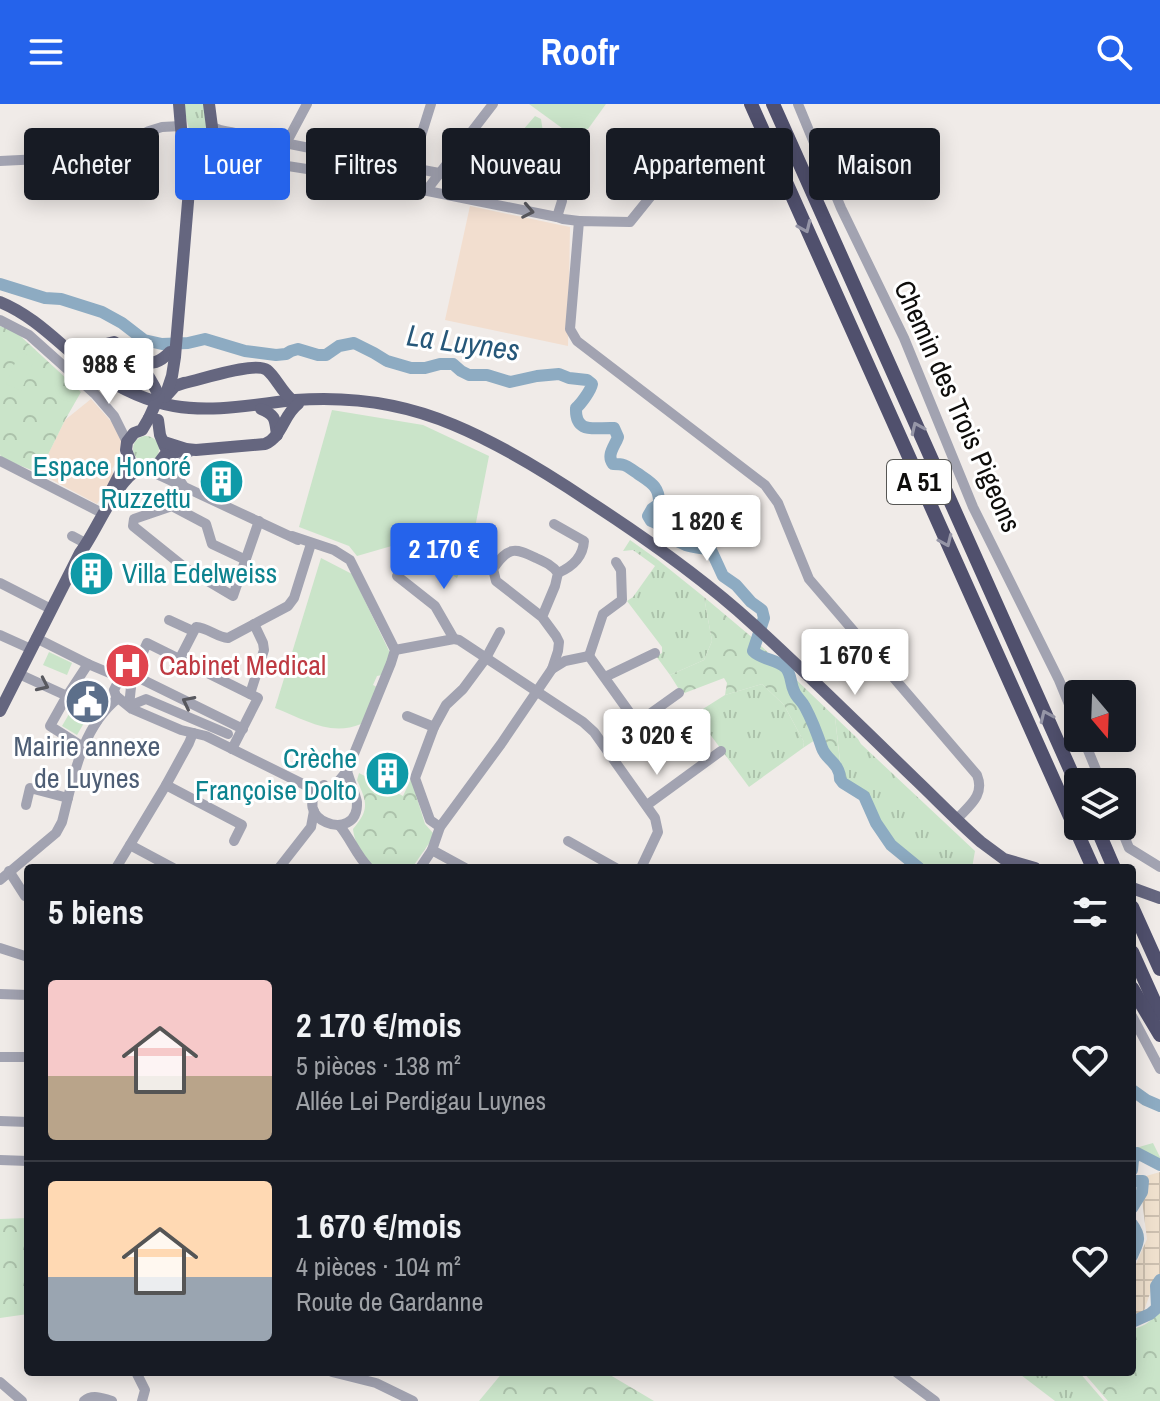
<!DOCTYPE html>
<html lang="fr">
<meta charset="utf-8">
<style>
:root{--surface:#171b24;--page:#20242c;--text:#f1f3f6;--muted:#9ea1a6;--line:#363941;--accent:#2563eb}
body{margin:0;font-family:"Archivo Narrow",sans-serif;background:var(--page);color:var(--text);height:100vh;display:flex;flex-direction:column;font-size:30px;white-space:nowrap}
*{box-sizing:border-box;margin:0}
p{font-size:26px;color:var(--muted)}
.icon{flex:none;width:44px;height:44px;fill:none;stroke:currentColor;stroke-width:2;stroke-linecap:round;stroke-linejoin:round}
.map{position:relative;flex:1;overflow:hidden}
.side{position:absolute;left:24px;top:760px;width:1112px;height:512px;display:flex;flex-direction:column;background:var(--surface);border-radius:8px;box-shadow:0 4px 20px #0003}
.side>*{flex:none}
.guide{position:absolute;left:24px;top:24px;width:1112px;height:72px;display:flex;gap:16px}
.needle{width:52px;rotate:161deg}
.tools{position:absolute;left:1064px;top:576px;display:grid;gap:16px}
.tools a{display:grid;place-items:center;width:72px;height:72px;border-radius:8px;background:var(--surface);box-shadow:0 4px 20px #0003;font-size:40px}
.price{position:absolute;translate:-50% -68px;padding:0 18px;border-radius:8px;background:#fff;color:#222;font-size:26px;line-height:52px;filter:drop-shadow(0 2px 4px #0008)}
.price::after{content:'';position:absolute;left:50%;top:48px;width:24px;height:18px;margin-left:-12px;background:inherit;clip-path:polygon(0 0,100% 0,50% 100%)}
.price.current{background:var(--accent);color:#fff}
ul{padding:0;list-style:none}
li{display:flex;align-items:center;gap:24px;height:200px;padding:0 24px}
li+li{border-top:2px solid var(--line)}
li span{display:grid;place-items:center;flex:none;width:224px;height:160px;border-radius:8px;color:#555}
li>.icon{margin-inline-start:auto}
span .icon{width:96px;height:96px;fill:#fffc;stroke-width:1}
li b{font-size:34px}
h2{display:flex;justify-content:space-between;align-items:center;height:96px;padding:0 24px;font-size:34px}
.tag{padding:0 28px;border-radius:8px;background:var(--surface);box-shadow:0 4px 20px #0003;font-size:28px;line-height:72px}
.tag.current{background:var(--accent);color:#fff}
header{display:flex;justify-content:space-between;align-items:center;height:104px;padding:0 24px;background:var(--accent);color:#fff;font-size:36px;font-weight:700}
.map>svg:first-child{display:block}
.commercial{fill:#f2decf}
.industrial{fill:url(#industrial-grid)}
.grass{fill:url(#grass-tufts)}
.forest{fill:url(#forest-crowns)}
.garden{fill:#cae4c9}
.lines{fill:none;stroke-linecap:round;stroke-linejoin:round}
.river{stroke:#8dabc2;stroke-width:12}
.minor{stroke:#a2a3b1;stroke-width:10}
.major{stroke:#65667f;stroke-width:12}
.highway{stroke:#50506d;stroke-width:14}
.major-bridge{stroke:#65667f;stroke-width:12}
.oneway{stroke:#58585e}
.oneway2{stroke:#9696a7}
.labels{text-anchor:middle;stroke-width:6;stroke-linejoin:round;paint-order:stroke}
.shield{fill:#fff;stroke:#565654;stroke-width:2}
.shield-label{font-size:26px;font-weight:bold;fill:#0e0d0b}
.street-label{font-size:28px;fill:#0e0d0b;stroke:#fff}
.culture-label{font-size:28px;fill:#0d838f;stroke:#fff;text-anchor:end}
.health-label{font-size:28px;fill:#be3a42;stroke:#fff;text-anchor:start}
.service-label{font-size:28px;fill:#4e5e75;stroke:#fff}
.water-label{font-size:30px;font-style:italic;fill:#265779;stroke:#fff}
</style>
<header><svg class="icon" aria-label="menu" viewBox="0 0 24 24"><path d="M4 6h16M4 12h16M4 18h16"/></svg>Roofr<svg class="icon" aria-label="search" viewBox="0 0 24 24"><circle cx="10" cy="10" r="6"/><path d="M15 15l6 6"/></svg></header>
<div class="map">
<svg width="1160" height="1297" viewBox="0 0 1160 1297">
<defs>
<pattern id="industrial-grid" width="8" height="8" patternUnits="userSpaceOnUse" patternTransform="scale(2)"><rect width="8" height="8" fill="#efe0cd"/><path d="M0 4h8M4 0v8" fill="none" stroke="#ccbfaf"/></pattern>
<pattern id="grass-tufts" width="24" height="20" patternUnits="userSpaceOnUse" patternTransform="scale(2)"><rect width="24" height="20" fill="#cae4c9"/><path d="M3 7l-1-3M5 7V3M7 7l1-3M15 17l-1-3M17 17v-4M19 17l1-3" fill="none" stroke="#acc2ab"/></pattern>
<pattern id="forest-crowns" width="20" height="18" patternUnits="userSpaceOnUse" patternTransform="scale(2)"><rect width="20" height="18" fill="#cae4c9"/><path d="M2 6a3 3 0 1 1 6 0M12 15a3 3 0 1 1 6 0" fill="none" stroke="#acc2ab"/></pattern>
</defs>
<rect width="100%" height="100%" fill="#f0ebe8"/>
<!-- commercial -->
<g class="commercial">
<path d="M470 102 570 123 568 242 445 216Z"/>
<path d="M91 295 117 324 121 336 119 354 112 365 114 374 97 400 39 369 65 316Z"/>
</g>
<!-- industrial -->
<path class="industrial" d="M1160 1068V1170L1156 1172 1144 1207 1135 1211 1132 1208V1169L1147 1135 1139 1074Z"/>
<!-- grass -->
<g class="grass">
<path d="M183 0H204L209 36 205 42 197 41 191 34Z"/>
<circle cx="146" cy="345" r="13"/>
<path d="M630 436 658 456 704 493 712 537 704 556 670 571 656 552 662 549V543L627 497 633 493 655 462 633 446 623 447Z"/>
<path d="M762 580 784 601 804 638 803 644 749 683 695 610 725 591Z"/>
<path d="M835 613 858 635 861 640 975 747 972 764H922L893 741 874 712 864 691 842 674Z"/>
<path d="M1017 1268H1079L1104 1297H1055Z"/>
</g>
<!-- forest -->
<g class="forest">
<path d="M535 12 541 15 543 28C560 41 566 37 585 29L561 63 497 56Z"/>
<path d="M0 222 16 228 81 288 65 316 39 369 1 354 0 350Z"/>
<path d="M704 493 754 535 835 613 841 667 839 671 834 659 823 651 818 634 803 644 804 638 784 601 762 580 725 591 727 579 724 574 682 590 670 571 704 556 712 537Z"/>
<path d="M69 610 84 619 77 631 62 622Z"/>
<path d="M359 669 403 692 411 675 425 720 433 729 432 735 412 764C402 764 387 767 377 764 364 760 354 737 353 725 370 705 367 699 357 676Z"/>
<path d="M1153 1039 1160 1053V1059L1138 1049H1134L1132 1052V1045Z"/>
<path d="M28 1114V1210L0 1214V1115Z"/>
<path d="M1160 1203V1297H1108L1083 1268H1132V1225C1146 1222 1154 1216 1160 1203Z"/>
<path d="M503 1268H605L654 1297H479Z"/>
</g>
<!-- garden -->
<g class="garden">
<path d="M529 0H606L588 25 566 27Z"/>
<path d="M20 247 35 254 21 287 6 280Z"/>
<path d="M332 306 423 321 489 352 471 444 457 474 402 439 357 452 349 442 299 423Z"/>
<path d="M321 454 352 470 390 549 382 571 377 572 373 581 377 583 361 620C330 633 304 615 275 604Z"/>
<path d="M49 548 72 559 67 571 43 561Z"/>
</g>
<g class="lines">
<!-- river -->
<g class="river">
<path d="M0 180 45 194 61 195 102 208 122 219 144 236 162 240 188 239 205 235 245 247 276 251 286 250 291 247 298 245 318 251H326L339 242 354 239 374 249 387 257 411 264H425L440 260H453L461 267 469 271H487L510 278 537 272 559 270 569 274 587 276 592 280C591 286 581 300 576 304 575 331 595 323 614 324L618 333C615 342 606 351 613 360 627 360 626 362 637 369 650 378 660 382 659 400L652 405 648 412 651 417C662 420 663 427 672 433 687 445 695 442 711 446L723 472 736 481 751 498 762 506 764 514 753 547C762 556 777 555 786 564 792 572 790 579 794 587 796 593 802 597 805 603 812 616 817 629 822 644 826 656 840 659 840 675L843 679 864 692 876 719 891 741 919 764"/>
<path d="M1132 986 1146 996 1160 1002"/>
<path d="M1132 1066 1133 1056 1137 1049 1160 1061"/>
<path d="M1132 1077H1143L1142 1088 1132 1104"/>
<path d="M1132 1120C1142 1134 1138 1138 1132 1152"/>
<path d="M1132 1218 1150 1210 1157 1204 1156 1182 1160 1176"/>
</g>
<!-- minor -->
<g class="minor">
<path d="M798 0 841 104 904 234 973 403 1059 576 1078 622"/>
<path d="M212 23 220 26C314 45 407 64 501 80 517 83 549 81 561 92L562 97 557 113"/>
<path d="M204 46 249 56 358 73 557 113 563 115 579 117"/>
<path d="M680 56 630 118 579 117 570 225 577 237 765 381 778 399 809 475 977 671C985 691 970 701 957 715"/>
<path d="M0 57 102 52 124 45 139 32 149 27 162 23 181 22"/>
<path d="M275 60 307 0"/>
<path d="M405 83 431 0"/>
<path d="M426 87 493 0"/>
<path d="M0 216 29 231 95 290 114 312 127 338"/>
<path d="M0 357 104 410"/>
<path d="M148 365 161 372 298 436"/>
<path d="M183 381C172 367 176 354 192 347"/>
<path d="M554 420 584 437C583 453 572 463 558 469"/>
<path d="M72 432 87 440"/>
<path d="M292 432 334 446 350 456 395 546 391 559 347 667 338 678"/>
<path d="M246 456 212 440 206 420 172 402 134 415 133 422 184 463 233 492 259 417"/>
<path d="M397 472 435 502 454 535"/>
<path d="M0 479 51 505"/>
<path d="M542 513 555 482 558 469C552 461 545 458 536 454 514 443 508 443 493 465L496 477 542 513 556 532 559 538 558 547 552 565"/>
<path d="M169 516 193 527"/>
<path d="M0 531 31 545"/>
<path d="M36 534 88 560 119 573 123 578 127 579 131 583 129 602"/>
<path d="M395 546 454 535 459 536 583 618 594 628 655 714 658 728 641 764"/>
<path d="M589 552 603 510 622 496 621 466 616 458"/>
<path d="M179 556 196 523C208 524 217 533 228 534L288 502 294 494 310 443"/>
<path d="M19 570 67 592"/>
<path d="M133 571 243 625"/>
<path d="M605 573 655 549"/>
<path d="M123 578 117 580 114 586 116 592 132 605 181 626 206 632 307 682 315 691"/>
<path d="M131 583 133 571 147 539 258 594 232 645"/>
<path d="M250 590 264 546 263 539 254 520"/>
<path d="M65 595 88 560"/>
<path d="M129 602 146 595 228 630"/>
<path d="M407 612 434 623"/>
<path d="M1083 634 1101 678"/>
<path d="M83 643 50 622 64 597 97 617"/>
<path d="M166 681 242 721 234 737"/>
<path d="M324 681C284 713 359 743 357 698 356 692 349 675 347 667"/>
<path d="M26 701 30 684 68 694"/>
<path d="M647 701 721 647"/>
<path d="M339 721C351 735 356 751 369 764"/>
<path d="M1120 722 1129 744 1160 763"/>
<path d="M440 723 430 716 415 674 434 623 446 601 463 585 486 554 500 528"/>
<path d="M568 737 616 764"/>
<path d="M130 741 173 764"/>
<path d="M432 746 465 764"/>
<path d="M116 764 166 681 189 639 193 629"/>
<path d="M279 764 311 723 314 707"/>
<path d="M420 764 432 746 440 723 501 640 552 565 565 557 589 552 637 619 679 589"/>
<path d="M9 767 25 792"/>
<path d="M0 776 56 729 62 718C73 675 81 624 118 594"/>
<path d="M0 844 28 853"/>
<path d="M0 890 28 891"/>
<path d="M1132 912 1160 965"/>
<path d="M0 953H28"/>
<path d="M0 1017 28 1018"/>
<path d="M0 1056 28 1057"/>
<path d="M136 1268 145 1286 142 1297"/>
<path d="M332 1268 376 1279 413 1297"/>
<path d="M896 1268 935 1297"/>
<path d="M0 1278 22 1297"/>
<path d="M84 1297C92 1290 103 1294 112 1297"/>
</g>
<!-- major -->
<g class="major">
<path d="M179 0 185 71"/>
<path d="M0 198C39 214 64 246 97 269 121 285 146 297 174 302 214 309 255 300 295 296 349 292 403 299 454 321 502 341 547 369 590 398 647 435 704 475 754 521 809 571 862 624 915 675 937 696 958 718 981 738L1004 755 1035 764"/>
<path d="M72 248C87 246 100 241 114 238 135 250 149 270 159 292"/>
<path d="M138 258C154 260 159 259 170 248"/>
<path d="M167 291 175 282 184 279C200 276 255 257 267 266 275 272 282 288 292 296"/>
<path d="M165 293 172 272 175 253 191 62 197 51 212 40V23L209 0"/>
<path d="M261 305C276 311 275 316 277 331"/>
<path d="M149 314 142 326 134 329 127 338 126 346 131 359 141 364 148 365 158 360 164 352 186 345"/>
<path d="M158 316 160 331 165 343"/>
<path d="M164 338 186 345 196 346 265 340C283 332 283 311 298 300"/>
<path d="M111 387 128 354"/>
<path d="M0 607 80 449C97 427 116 375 141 364"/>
<path d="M1132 784 1160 794"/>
</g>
<!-- highway -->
<g class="highway">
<path d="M751 0 1093 764"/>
<path d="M773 0 1078 683"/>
<path d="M1096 722 1114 764"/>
<path d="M1132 803 1160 865"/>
<path d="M1132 848 1160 910"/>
<path d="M1132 884 1160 931"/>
</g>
<!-- major-bridge -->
<path class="major-bridge" d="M149 314 159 292"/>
</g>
<!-- one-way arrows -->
<defs><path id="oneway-chevron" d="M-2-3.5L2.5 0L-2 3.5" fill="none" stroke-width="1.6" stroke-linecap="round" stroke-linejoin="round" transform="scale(2)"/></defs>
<g class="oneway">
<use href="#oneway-chevron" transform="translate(528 107) rotate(11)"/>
<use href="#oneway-chevron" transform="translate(43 581) rotate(25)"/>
<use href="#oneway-chevron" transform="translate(188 598) rotate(-153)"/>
</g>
<g class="oneway2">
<use href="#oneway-chevron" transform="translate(805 123) rotate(66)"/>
<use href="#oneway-chevron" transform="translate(917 324) rotate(-114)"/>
<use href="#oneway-chevron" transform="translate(946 437) rotate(66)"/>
<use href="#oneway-chevron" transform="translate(1046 612) rotate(-114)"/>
</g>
<!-- icons -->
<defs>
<symbol id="building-disc" viewBox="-11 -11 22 22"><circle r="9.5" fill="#0f9aa8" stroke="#fff"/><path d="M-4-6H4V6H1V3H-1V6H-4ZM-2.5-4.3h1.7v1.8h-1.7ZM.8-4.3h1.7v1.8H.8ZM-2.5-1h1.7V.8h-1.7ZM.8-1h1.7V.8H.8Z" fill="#fff"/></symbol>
<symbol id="hospital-disc" viewBox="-11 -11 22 22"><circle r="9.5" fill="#e0444e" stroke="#fff"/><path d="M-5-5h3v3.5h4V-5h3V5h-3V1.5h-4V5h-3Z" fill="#fff"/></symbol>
<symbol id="civic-disc" viewBox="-11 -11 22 22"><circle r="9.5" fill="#5c6f8a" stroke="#fff"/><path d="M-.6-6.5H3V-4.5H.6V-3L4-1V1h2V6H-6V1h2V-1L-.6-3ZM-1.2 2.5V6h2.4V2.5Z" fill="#fff"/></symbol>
</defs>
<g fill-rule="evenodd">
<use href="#building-disc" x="196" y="352" width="51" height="51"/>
<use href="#building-disc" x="66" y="444" width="51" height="51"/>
<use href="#hospital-disc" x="102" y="536" width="51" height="51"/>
<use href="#civic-disc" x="62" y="572" width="51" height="51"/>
<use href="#building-disc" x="362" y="644" width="51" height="51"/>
</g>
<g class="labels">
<!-- shield labels -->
<rect class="shield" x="887" y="356" width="64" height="44" rx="6"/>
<g class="shield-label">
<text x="919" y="387">A 51</text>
</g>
<!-- street labels -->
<g class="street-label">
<text transform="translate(958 302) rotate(66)" y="10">Chemin des Trois Pigeons</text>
</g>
<!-- culture labels -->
<g class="culture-label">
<text x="191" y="372">Espace Honoré<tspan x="191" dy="32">Ruzzettu</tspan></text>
<text x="122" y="479" text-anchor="start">Villa Edelweiss</text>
<text x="357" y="664">Crèche<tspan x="357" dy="32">Françoise Dolto</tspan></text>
</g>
<!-- health labels -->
<g class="health-label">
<text x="159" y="571">Cabinet Medical</text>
</g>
<!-- service labels -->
<g class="service-label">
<text x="87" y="652">Mairie annexe<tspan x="87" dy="32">de Luynes</tspan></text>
</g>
<!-- water labels -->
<g class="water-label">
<text transform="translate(463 239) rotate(8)" y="10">La Luynes</text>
</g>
</g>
</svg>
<div class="tools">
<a><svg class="needle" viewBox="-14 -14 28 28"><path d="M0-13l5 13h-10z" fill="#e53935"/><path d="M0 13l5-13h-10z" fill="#9ea1a6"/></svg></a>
<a><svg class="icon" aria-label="layers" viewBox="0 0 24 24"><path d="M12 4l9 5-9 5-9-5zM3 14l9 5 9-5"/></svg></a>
</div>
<b class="price" style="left:109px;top:302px">988 €</b>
<b class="price" style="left:707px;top:459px">1 820 €</b>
<b class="price current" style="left:444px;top:487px">2 170 €</b>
<b class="price" style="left:855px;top:593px">1 670 €</b>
<b class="price" style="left:657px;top:673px">3 020 €</b>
<div class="guide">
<a class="tag">Acheter</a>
<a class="tag current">Louer</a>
<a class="tag">Filtres</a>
<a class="tag">Nouveau</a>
<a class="tag">Appartement</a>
<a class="tag">Maison</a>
</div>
<section class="side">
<h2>5 biens<svg class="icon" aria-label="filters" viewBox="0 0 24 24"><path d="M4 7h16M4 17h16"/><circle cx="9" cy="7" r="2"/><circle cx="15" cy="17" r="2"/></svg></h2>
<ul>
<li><span style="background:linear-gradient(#f6c9c9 60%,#b9a48a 0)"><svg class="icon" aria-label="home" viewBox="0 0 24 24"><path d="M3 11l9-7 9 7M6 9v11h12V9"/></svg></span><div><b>2 170 €/mois</b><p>5 pièces · 138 m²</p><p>Allée Lei Perdigau Luynes</p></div><svg class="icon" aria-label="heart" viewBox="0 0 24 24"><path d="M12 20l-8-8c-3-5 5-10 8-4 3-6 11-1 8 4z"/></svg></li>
<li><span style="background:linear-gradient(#ffd9b3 60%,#9aa5b1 0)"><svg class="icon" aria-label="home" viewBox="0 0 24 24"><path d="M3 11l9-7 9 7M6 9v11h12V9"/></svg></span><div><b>1 670 €/mois</b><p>4 pièces · 104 m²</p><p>Route de Gardanne</p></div><svg class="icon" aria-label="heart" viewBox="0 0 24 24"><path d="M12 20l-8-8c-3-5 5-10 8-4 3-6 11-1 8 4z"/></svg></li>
</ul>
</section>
</div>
